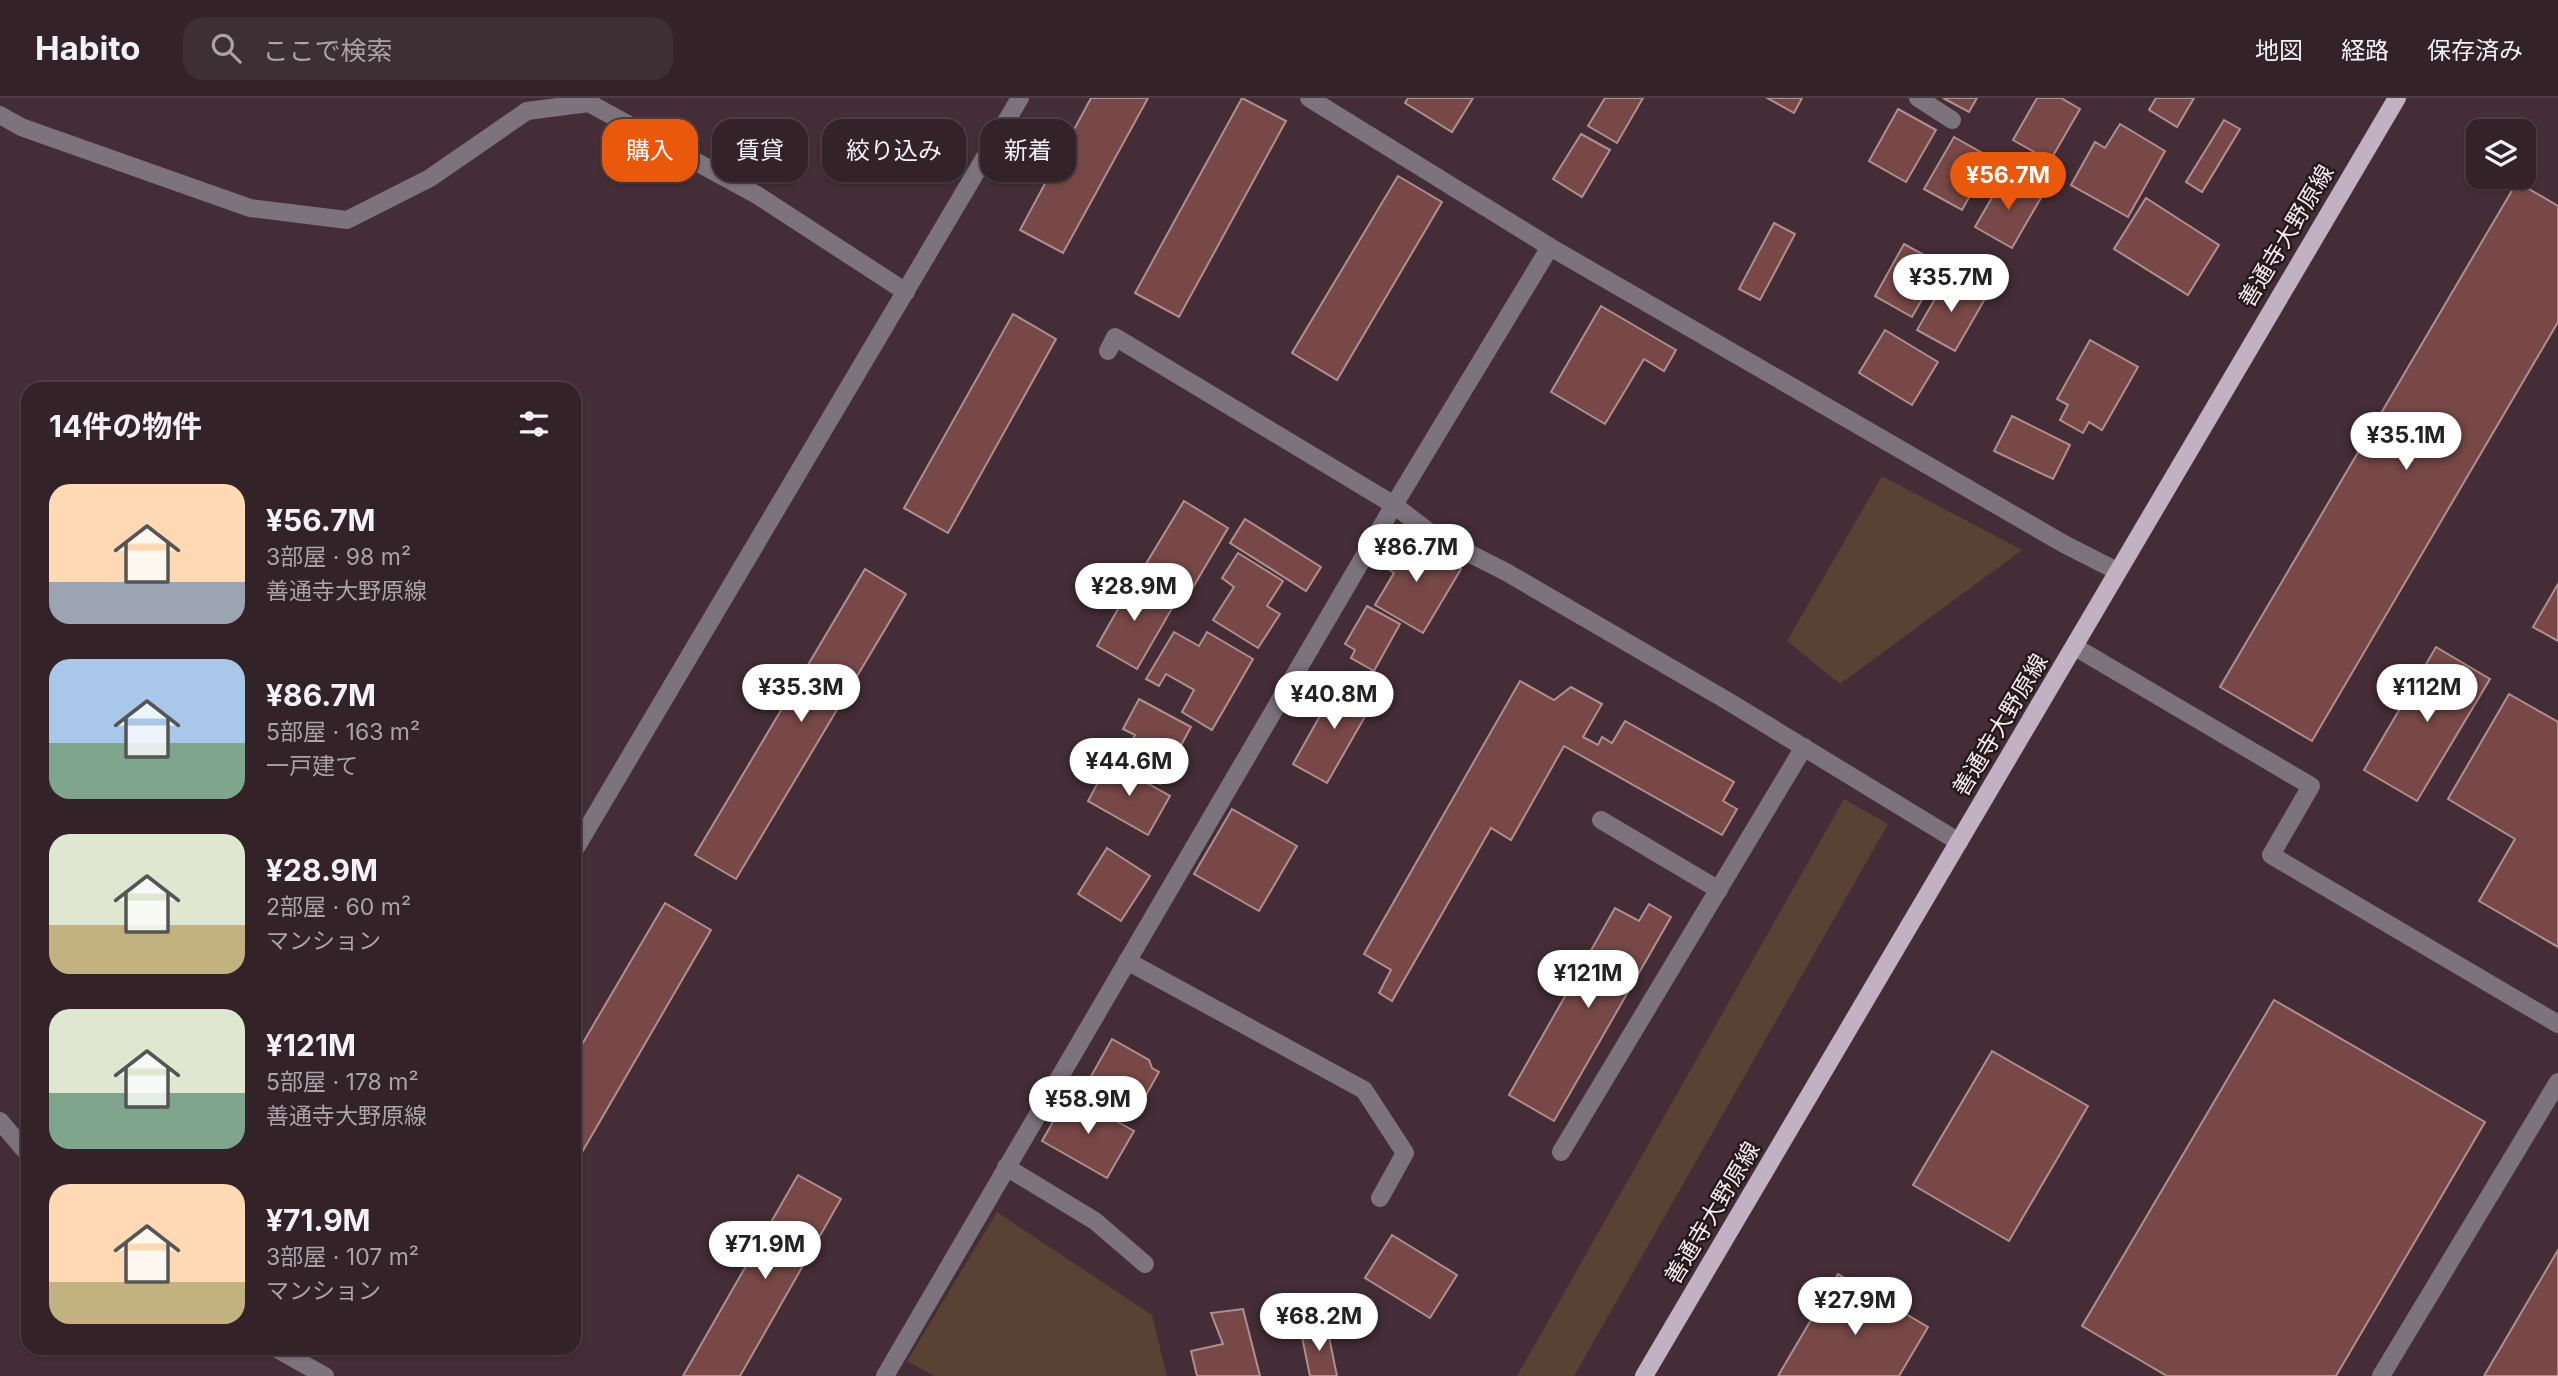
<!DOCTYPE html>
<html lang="ja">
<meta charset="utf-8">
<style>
:root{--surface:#332228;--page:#3e2f34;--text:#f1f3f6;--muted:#a9a4a8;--line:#4e3f45;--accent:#ea580c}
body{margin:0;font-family:Inter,"Noto Sans JP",sans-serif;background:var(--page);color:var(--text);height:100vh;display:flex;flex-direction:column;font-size:26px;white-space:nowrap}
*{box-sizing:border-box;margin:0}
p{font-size:23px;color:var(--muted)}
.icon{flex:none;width:38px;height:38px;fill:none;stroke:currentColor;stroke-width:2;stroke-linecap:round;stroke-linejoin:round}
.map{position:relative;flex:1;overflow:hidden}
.side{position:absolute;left:21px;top:284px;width:560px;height:973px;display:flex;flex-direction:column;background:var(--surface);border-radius:21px;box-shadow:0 2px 5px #0004,0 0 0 2px var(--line)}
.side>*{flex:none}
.hud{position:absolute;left:602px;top:21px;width:665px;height:63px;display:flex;gap:14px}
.controls{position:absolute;left:2466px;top:21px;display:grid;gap:14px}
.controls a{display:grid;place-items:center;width:70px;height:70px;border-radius:14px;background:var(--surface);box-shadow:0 2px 5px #0004,0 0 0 2px var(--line);font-size:35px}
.price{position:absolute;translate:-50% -60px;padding:0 16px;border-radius:24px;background:#fff;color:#222;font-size:23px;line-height:46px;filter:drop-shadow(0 2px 4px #0008)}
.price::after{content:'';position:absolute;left:50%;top:42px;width:21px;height:16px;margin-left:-10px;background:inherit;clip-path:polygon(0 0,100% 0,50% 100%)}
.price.selected{background:var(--accent);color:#fff}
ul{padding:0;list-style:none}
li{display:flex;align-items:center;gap:21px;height:175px;padding:0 28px}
li span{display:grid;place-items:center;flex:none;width:196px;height:140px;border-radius:21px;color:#555}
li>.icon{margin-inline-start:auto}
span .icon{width:84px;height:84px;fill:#fffc;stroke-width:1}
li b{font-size:30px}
h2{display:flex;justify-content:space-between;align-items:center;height:84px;padding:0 28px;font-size:30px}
.tag{padding:0 24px;border-radius:21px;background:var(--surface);box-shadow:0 2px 5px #0004,0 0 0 2px var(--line);font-size:24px;line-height:63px}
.tag.selected{background:var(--accent);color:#fff}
header{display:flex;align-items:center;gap:42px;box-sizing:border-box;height:98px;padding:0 35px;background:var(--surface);border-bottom:2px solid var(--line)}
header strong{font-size:33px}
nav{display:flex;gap:38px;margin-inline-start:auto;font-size:24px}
.search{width:490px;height:63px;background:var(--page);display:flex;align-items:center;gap:18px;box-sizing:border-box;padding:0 24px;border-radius:21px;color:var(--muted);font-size:26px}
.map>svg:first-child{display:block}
.green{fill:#594134}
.building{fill:#774847;stroke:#af908f;stroke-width:2}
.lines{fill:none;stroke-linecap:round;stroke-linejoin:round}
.minor{stroke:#7c737c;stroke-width:18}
.major{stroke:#c2b1c3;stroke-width:18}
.labels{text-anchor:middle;stroke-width:5;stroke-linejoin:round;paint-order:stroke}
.street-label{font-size:23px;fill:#f9eaef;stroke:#23191d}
</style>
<header>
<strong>Habito</strong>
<div class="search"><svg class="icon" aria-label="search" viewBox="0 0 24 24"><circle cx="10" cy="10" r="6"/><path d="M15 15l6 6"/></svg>ここで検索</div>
<nav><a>地図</a><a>経路</a><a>保存済み</a></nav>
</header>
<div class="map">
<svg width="2558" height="1278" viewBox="0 0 2558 1278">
<rect width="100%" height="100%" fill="#442d36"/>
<!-- green -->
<g class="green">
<path d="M1882 378 2022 452 1840 586 1787 543Z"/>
<path d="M1844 701 1888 726 1574 1278H1517Z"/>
<path d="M997 1114 1152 1217 1167 1278H934L907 1263Z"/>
</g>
<!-- building -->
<g class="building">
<path d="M1091 0H1148L1063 155 1020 132Z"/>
<path d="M1242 0 1286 23 1179 219 1135 195Z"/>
<path d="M1408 0H1473L1452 34 1405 5Z"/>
<path d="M1605 0H1643L1617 45 1588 28Z"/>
<path d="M1767 0H1802L1794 15Z"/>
<path d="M1943 0H1977L1969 14Z"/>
<path d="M2037 0H2061L2080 11 2050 63 2013 42Z"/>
<path d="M2156 0H2194L2177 29 2149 12Z"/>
<path d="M1898 11 1936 32 1906 84 1869 63Z"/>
<path d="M2224 22 2240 31 2202 94 2186 84Z"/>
<path d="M2120 26 2165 53 2128 119 2071 87 2095 44 2105 50Z"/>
<path d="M1581 36 1610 52 1582 99 1553 81Z"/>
<path d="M1954 39 1991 60 1962 112 1924 91Z"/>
<path d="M2005 77 2042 98 2012 150 1975 129Z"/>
<path d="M1398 78 1442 104 1337 282 1292 255Z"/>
<path d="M2517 84 2558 108V224L2312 643 2220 589Z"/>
<path d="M2146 100 2219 147 2188 197 2114 151Z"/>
<path d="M1774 125 1795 136 1760 202 1739 191Z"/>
<path d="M1904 146 1942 167 1912 219 1875 198Z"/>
<path d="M1947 180 1985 201 1955 253 1917 232Z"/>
<path d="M1601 208 1676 252 1664 273 1644 261 1605 326 1551 294Z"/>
<path d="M1013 216 1056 241 948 435 904 410Z"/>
<path d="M1885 232 1938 264 1912 307 1859 275Z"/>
<path d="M2090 242 2138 269 2102 332 2089 324 2083 335 2060 322 2068 307 2057 301Z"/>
<path d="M2012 318 2070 347 2053 381 1994 353Z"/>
<path d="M1184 403 1228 430 1186 501 1141 474Z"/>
<path d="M1245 421 1321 469 1306 493 1230 445Z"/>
<path d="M1404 438 1461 471 1423 535 1375 507 1394 475 1385 469Z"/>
<path d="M1238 455 1283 483 1267 508 1280 516 1258 550 1213 522 1234 489 1222 480Z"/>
<path d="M865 471 906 496 736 781 695 757Z"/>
<path d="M1126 480 1174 507 1137 571 1097 548 1118 511 1111 507Z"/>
<path d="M2558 486V543L2533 529Z"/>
<path d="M1367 508 1400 526 1374 573 1351 560 1355 552 1345 546Z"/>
<path d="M1174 534 1199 548 1207 534 1253 561 1212 632 1182 614 1194 592 1166 576 1159 588 1146 581Z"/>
<path d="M2436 549 2490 581 2417 703 2364 672Z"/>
<path d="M1340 582 1375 601 1327 685 1293 666Z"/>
<path d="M1520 583 1554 602 1571 589 1602 606 1583 639 1598 647 1602 639 1612 645 1625 623 1734 684 1723 703 1737 711 1722 737 1564 648 1511 742 1491 730 1392 903 1379 895 1391 872 1364 856Z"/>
<path d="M2509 596 2558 624V849L2479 803 2515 741 2448 701Z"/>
<path d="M1139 601 1191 629 1160 686 1120 664 1135 637 1123 631Z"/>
<path d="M1109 664 1170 698 1148 737 1088 703Z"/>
<path d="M1232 711 1297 748 1259 813 1194 776Z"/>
<path d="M1107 750 1150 778 1121 823 1078 796Z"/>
<path d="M665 805 711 832 574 1068V960Z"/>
<path d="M1649 806 1671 819 1554 1023 1509 997 1615 810 1639 823Z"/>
<path d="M2274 902 2485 1024 2336 1278H2167L2082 1228Z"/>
<path d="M1112 941 1149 962 1152 970 1159 974 1136 1015 1122 1007 1117 1016 1081 996Z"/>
<path d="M1992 953 2088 1008 2009 1143 1913 1087Z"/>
<path d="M1069 996 1134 1033 1107 1080 1042 1043Z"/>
<path d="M798 1077 841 1101 740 1278H683Z"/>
<path d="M1392 1137 1457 1177 1430 1220 1365 1180Z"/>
<path d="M2558 1152V1278H2484Z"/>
<path d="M1838 1176 1928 1229 1899 1278H1778Z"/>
<path d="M1243 1211 1260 1278H1197L1191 1253 1223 1246 1211 1215Z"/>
<path d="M1327 1229 1337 1278H1310L1301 1234Z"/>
</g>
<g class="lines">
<!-- minor -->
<g class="minor">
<path d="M1309 0 1550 149 2064 446 2117 473"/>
<path d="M1918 0 1952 22"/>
<path d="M0 17 21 29 250 110 347 122 430 80 527 13 589 5 757 97 906 194"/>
<path d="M1108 253 1115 239 1394 407 1433 437 1506 474 1726 602 1959 744"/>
<path d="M2075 549 2311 688 2271 757 2558 926"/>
<path d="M1601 722 1719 792"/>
<path d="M574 753 1020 0"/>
<path d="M1127 863 1364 992 1405 1055 1380 1100"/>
<path d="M0 1023 28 1056"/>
<path d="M1561 1054 1804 649"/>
<path d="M1006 1069 1095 1123 1145 1166"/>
<path d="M275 1250 325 1278"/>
<path d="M885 1278 1394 407 1550 149"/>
<path d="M2381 1278 2558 984"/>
</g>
<!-- major -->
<path class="major" d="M1644 1278 2397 0"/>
</g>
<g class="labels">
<!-- street labels -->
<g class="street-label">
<text transform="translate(2286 138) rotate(-59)" y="8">善通寺大野原線</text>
<text transform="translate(2000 627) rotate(-59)" y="8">善通寺大野原線</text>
<text transform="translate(1712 1115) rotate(-59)" y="8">善通寺大野原線</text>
</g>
</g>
</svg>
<div class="controls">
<a><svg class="icon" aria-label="layers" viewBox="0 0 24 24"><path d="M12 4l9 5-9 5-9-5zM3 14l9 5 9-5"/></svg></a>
</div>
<b class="price selected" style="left:2008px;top:114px">¥56.7M</b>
<b class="price" style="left:1951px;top:216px">¥35.7M</b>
<b class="price" style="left:2406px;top:374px">¥35.1M</b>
<b class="price" style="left:1416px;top:486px">¥86.7M</b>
<b class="price" style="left:1134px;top:525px">¥28.9M</b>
<b class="price" style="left:801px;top:626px">¥35.3M</b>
<b class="price" style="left:2427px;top:626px">¥112M</b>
<b class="price" style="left:1334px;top:633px">¥40.8M</b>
<b class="price" style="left:1129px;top:700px">¥44.6M</b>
<b class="price" style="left:1588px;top:912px">¥121M</b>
<b class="price" style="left:1088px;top:1038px">¥58.9M</b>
<b class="price" style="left:765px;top:1183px">¥71.9M</b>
<b class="price" style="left:1855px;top:1239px">¥27.9M</b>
<b class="price" style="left:1319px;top:1255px">¥68.2M</b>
<div class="hud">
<a class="tag selected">購入</a>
<a class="tag">賃貸</a>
<a class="tag">絞り込み</a>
<a class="tag">新着</a>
</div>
<section class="side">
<h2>14件の物件<svg class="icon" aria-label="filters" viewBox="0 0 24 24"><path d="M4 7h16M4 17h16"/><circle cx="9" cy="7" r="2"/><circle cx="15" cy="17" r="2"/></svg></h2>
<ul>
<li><span style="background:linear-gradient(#ffd9b3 70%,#9aa5b1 0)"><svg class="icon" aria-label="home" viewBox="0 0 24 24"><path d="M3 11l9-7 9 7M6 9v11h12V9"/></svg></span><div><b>¥56.7M</b><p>3部屋 · 98 m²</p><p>善通寺大野原線</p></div></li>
<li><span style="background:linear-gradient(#a9c7e8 60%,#7fa58c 0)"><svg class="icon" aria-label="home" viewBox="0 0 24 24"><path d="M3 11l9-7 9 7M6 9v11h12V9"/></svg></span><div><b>¥86.7M</b><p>5部屋 · 163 m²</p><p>一戸建て</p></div></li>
<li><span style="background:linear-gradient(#dfe7d0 65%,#c2b280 0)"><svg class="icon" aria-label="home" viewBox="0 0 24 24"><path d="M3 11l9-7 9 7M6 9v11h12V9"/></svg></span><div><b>¥28.9M</b><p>2部屋 · 60 m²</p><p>マンション</p></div></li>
<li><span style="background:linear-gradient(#dfe7d0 60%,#7fa58c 0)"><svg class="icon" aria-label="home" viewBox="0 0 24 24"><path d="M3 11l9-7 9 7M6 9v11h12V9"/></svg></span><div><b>¥121M</b><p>5部屋 · 178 m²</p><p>善通寺大野原線</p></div></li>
<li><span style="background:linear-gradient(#ffd9b3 70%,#c2b280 0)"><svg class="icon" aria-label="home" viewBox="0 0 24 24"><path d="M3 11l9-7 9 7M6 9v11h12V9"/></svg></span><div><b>¥71.9M</b><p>3部屋 · 107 m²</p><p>マンション</p></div></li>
</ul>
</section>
</div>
